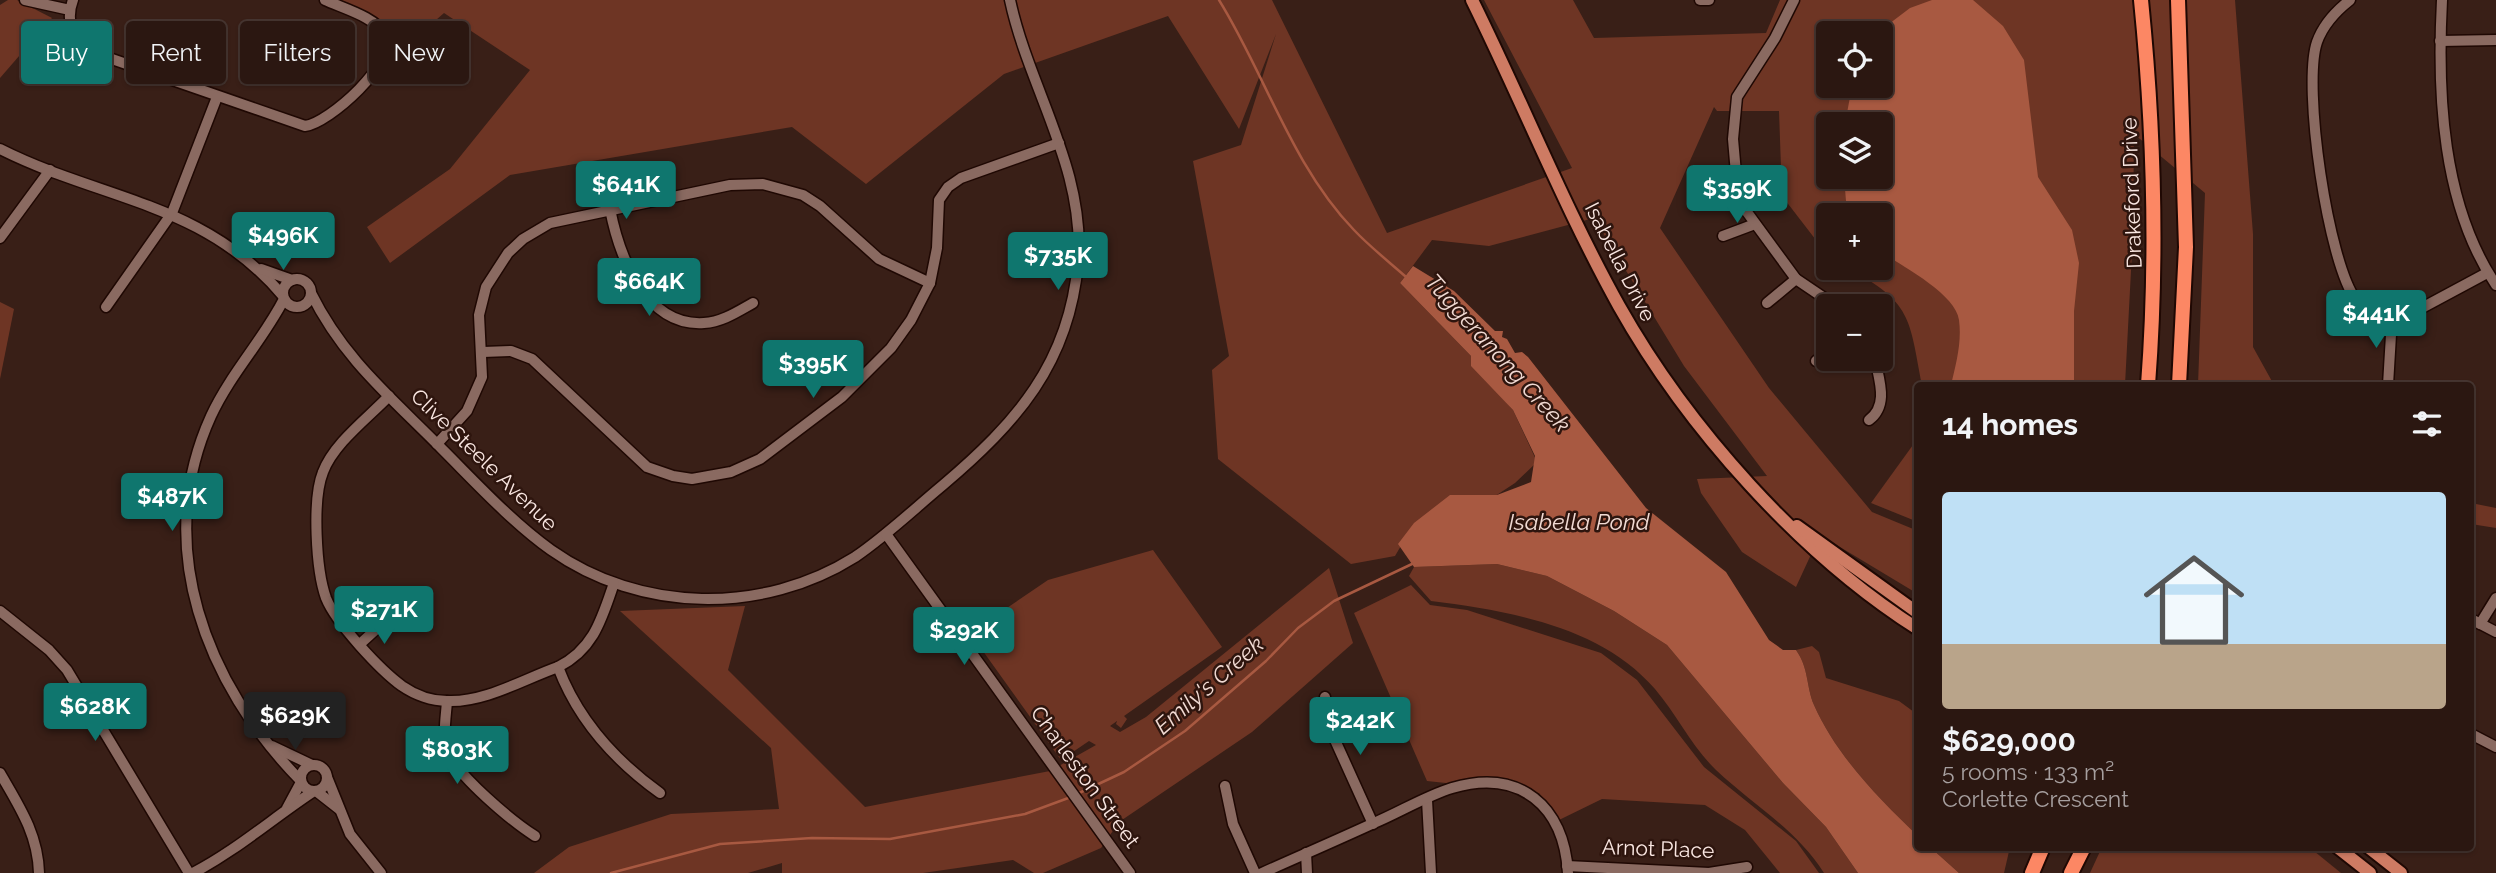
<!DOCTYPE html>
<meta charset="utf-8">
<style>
:root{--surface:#2b1711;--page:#37241f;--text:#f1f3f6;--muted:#a69f9f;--line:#473631;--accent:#0f766e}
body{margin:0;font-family:Raleway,sans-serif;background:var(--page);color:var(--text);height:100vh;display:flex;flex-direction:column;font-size:26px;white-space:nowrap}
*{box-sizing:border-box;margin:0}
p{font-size:23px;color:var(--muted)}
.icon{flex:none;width:38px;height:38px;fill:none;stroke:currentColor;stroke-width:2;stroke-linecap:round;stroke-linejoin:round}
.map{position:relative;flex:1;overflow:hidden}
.drawer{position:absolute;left:1914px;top:382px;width:560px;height:469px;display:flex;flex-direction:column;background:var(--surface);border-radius:7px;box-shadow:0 2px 5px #0004,0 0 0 2px var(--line)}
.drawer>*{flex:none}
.top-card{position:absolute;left:21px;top:21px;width:665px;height:63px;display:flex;gap:14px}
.tools{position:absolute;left:1816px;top:21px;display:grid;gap:14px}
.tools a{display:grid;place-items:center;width:77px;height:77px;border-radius:7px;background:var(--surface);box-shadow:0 2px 5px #0004,0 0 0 2px var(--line);font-size:35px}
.price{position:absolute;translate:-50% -60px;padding:0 16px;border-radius:7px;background:var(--accent);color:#fff;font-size:23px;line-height:46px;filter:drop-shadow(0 2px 4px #0008)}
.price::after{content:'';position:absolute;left:50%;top:42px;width:21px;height:16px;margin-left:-10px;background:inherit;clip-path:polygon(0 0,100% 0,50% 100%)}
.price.on{background:#222;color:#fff}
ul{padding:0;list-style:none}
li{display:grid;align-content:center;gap:14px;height:371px;padding:0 28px}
li span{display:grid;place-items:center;height:217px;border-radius:7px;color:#555}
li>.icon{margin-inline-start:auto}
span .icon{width:126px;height:126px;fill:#fffc;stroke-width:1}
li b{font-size:30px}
h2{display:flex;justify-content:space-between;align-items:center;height:84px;padding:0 28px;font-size:30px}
.tag{padding:0 24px;border-radius:7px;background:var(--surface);box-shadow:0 2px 5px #0004,0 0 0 2px var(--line);font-size:24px;line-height:63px}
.tag.on{background:var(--accent);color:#fff}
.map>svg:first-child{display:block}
.green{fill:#6e3524;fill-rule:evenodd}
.water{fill:#a85941}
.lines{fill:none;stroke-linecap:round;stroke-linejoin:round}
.stream{stroke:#a85941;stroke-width:2.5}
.minor-casing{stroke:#1f0803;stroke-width:13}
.major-casing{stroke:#1f0803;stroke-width:16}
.highway-casing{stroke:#1f0803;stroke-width:18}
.minor{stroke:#8a6a61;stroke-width:10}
.major{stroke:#ce7b63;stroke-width:12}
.highway{stroke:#fc8764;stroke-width:14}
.labels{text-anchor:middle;stroke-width:5;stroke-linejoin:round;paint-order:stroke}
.street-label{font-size:21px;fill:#fae7e2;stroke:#2e150e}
.water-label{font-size:23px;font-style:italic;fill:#f1dad3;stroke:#2e150e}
</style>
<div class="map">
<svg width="2496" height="873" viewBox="0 0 2496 873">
<rect width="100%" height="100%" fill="#391f17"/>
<!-- green -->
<g class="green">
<path d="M8 0H17L52 18 0 78V5Z"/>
<path d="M338 0H1272L1387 233 1572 168 1484 0H1573L1594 38 1766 33 1780 0H2235L2253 234V347L2274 385H2198L2205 193 2134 134 2133 233 2125 385H1922C1909 317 1912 303 1848 268H1881V215H1829V257L1782 196 1779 111H1717L1714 107 1660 228 1769 388 1872 512 1918 531V594L1820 535 1796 587 1742 552 1701 493 1697 479 1767 476 1684 366 1594 218 1489 246 1432 240 1400 283 1471 356 1478 370 1513 410 1537 462 1515 483 1474 510 1405 539 1395 556 1351 564 1218 459 1212 370 1229 356 1193 161 1241 145 1276 34 1239 129 1168 16 1004 74 866 184 792 127 510 175 390 263 367 227 450 169 530 70 444 13 412 41ZM1829 33H1881V86H1829ZM1829 124H1881V177H1829Z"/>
<path d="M0 302 14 309 0 379Z"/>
<path d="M1918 438V522L1871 503Z"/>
<path d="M2471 503 2496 508V528L2471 524Z"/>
<path d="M1153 550 1222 647 1124 716 1127 719 1121 728 1116 724 1117 721 1110 726 1120 732 1146 717 1329 568 1353 643 1252 732 1119 822 1101 848 1043 873H1034L1013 860 923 873H782V863L748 873H534L569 847 671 814 779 809 771 748 620 611 745 606 728 670 865 807 1050 771 1096 745 1089 741 1061 760 970 633 1048 580Z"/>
<path d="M1497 564 1547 576 1614 611 1667 645 1783 783 1826 827 1858 873H1824C1796 829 1753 805 1716 770 1692 747 1677 715 1655 689 1601 626 1509 611 1431 601L1409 576 1414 567Z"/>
<path d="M1411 585 1430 605 1467 610 1601 653 1637 680 1704 767 1796 841 1819 873H1780L1745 830 1705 805 1602 799 1559 820 1539 793 1427 781 1354 613Z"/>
<path d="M1812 646 1819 652 1826 678 1899 701 1918 715V836C1879 799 1836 755 1814 705 1806 686 1809 668 1796 650Z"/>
<path d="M1930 847H2010L2004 873H1959Z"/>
<path d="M2102 847H2309L2341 873H2090Z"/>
</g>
<!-- water -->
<g class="water">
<path d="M1932 0H1973L2003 26 2024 60 2038 177 2072 230 2079 263 2074 311V385H1951C1956 364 1962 342 1959 320 1956 294 1902 266 1881 252V215H1852L1846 201 1844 177H1881V124H1845L1852 86H1881V33H1877L1910 8Z"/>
<path d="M1413 266 1454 291 1495 331H1503L1502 337 1507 339 1515 353 1522 352 1528 357 1646 508 1726 572 1769 640 1783 650H1796C1809 668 1806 686 1814 705 1836 755 1879 799 1918 836V847H1930L1959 873H1858L1826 827 1783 783 1667 645 1614 611 1547 576 1497 564 1414 567 1398 544 1414 523 1450 495H1497L1531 482 1535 456 1513 410 1471 366V356L1400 283Z"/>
</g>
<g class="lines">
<!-- stream -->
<g class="stream">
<path d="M1219 0C1265 74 1292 166 1354 230 1369 246 1388 261 1405 276"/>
<path d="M1077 794 1124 772 1185 731 1266 661 1298 628 1334 601 1412 564"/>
<path d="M611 873 720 844 812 838 890 839 1025 814 1071 797"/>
</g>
<defs>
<g id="minor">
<path d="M25 0 70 10"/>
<path d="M73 0C66 18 71 37 86 50L305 126C329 123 398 62 385 35 376 17 342 8 325 0"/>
<path d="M1700 0H1709"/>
<path d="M1794 0 1775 38 1737 97 1733 139 1737 185 1744 208 1796 279 1836 306"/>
<path d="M2350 0C2336 11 2323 25 2317 42 2302 86 2328 263 2356 300 2368 315 2387 318 2405 317L2487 273"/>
<path d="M2442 0C2437 94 2442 205 2496 285"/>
<path d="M2440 41 2496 40"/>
<path d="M0 149C101 200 204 202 283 296"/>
<path d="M610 209C619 255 645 327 704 323 722 322 737 312 753 303"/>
<path d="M1723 236 1755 224"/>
<path d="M0 238 50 170"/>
<path d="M261 269 292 280"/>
<circle cx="297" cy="293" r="14"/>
<path d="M311 293C344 360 392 398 443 450 477 484 512 522 551 550 640 613 763 615 855 557 886 536 914 509 943 485 1016 423 1069 364 1078 263 1086 169 1029 89 1010 0"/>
<path d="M284 299C263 340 231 373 211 416 152 546 206 684 300 780"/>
<path d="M1767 303 1796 279"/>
<path d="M106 307 172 213 217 97"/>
<path d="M483 352 511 351 532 359 647 467 673 476 692 479 731 472 760 459 842 397 891 348 911 320 930 283 937 248 939 200 948 187 961 178 1059 143"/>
<path d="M1816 361 1829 351"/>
<path d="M2388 385 2392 318"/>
<path d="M389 396C368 418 334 443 323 472 312 499 316 570 326 598 336 623 380 670 402 686 415 695 432 701 447 701 484 703 524 679 558 667 594 649 602 618 614 583"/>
<path d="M1869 420C1889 405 1879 380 1875 359"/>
<path d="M437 444 467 411 482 377 479 315 486 287 508 253 523 239 550 223 730 185 763 184 803 195 820 206 879 259 930 283"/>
<path d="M886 534 1130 873"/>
<path d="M0 611 49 650 67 670 189 873"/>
<path d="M2471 619 2496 632"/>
<path d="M2480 624 2496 598"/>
<path d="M361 643 383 623 408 610"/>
<path d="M558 667C578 720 614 760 660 793"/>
<path d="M1325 697 1330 729 1373 824"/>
<path d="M447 701C446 717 442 737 448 751 456 775 513 822 535 836"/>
<path d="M2471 734 2496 747"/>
<path d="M272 746 312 765"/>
<circle cx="314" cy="778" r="13"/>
<path d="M0 773C19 806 38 834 39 873"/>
<path d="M327 777 350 834 381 873"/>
<path d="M1225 786 1233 824 1255 873"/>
<path d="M316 791 339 809"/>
<path d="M1427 800 1431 873"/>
<path d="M287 808 301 782"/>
<path d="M1306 853 1307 873"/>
<path d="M1567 866 1709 873 1747 867"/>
<path d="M193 873C237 850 273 818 314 791"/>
<path d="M1262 873C1300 856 1337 840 1374 823 1400 812 1426 796 1452 788 1520 768 1564 806 1568 873"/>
</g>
<g id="major">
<path d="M1472 0C1522 101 1564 207 1619 306 1687 427 1800 554 1918 629"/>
<path d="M1797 526 1918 613"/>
<path d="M2337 847 2370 873"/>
<path d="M2368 847 2401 873"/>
</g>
<g id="highway">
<path d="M2141 0C2154 129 2158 255 2148 385"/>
<path d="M2178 0 2186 247 2179 385"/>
<path d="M2032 873 2043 847"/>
<path d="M2071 873 2084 847"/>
</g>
</defs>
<!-- minor casing -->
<use href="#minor" class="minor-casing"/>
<!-- major casing -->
<use href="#major" class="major-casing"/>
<!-- highway casing -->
<use href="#highway" class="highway-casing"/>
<!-- minor -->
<use href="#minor" class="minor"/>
<!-- major -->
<use href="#major" class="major"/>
<!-- highway -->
<use href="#highway" class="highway"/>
</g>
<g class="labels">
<!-- street labels -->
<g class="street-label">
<text transform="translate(2132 193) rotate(-92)" y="7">Drakeford Drive</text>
<text transform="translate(1620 262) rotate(63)" y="7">Isabella Drive</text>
<text transform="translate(484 460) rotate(44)" y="7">Clive Steele Avenue</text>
<text transform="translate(1085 777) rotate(54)" y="7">Charleston Street</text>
<text transform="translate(1658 849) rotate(2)" y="7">Arnot Place</text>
</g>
<!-- water labels -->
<g class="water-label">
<text transform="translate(1498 353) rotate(48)" y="8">Tuggeranong Creek</text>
<text x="1579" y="530">Isabella Pond</text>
<text transform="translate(1209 685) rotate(-41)" y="8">Emily's Creek</text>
</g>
</g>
</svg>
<div class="tools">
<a><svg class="icon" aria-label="locate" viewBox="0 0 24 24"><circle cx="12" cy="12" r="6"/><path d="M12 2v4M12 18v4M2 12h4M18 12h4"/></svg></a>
<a><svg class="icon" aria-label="layers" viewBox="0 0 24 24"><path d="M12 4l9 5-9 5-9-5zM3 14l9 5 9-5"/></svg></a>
<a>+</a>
<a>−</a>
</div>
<b class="price" style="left:626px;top:221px">$641K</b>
<b class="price" style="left:1737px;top:225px">$359K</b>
<b class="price" style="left:283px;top:272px">$496K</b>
<b class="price" style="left:1058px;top:292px">$735K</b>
<b class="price" style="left:649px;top:318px">$664K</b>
<b class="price" style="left:2376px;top:350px">$441K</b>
<b class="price" style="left:813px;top:400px">$395K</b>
<b class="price" style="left:172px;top:533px">$487K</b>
<b class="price" style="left:384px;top:646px">$271K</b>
<b class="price" style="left:964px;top:667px">$292K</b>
<b class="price" style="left:95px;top:743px">$628K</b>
<b class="price on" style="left:295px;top:752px">$629K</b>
<b class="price" style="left:1360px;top:757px">$242K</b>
<b class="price" style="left:457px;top:786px">$803K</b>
<div class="top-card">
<a class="tag on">Buy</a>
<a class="tag">Rent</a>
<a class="tag">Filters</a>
<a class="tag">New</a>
</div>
<section class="drawer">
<h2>14 homes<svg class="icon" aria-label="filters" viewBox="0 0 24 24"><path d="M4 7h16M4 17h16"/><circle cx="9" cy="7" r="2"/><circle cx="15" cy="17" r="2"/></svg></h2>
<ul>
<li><span style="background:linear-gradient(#bfe0f5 70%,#b9a48a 0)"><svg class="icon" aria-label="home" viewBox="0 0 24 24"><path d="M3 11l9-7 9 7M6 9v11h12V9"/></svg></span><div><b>$629,000</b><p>5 rooms · 133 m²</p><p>Corlette Crescent</p></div></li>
</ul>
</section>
</div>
